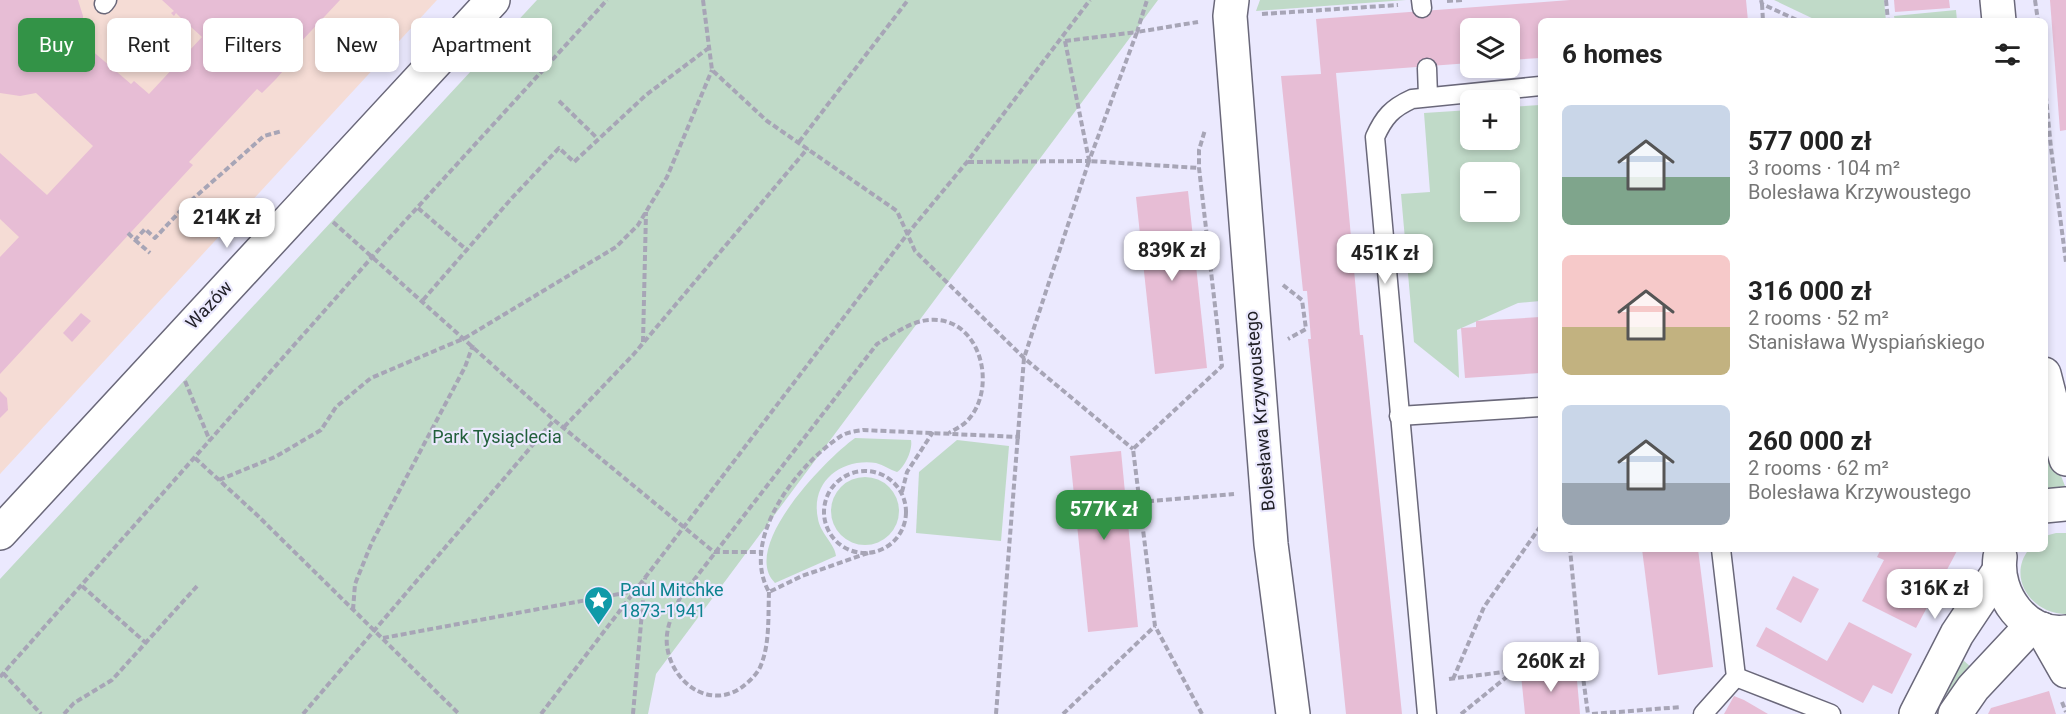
<!DOCTYPE html>
<meta charset="utf-8">
<style>
:root{--surface:#fff;--page:#f2f2f2;--text:#222;--muted:#767676;--accent:#339347}
body{margin:0;font-family:Roboto,sans-serif;background:var(--page);color:var(--text);height:100vh;display:flex;flex-direction:column;font-size:22px;white-space:nowrap}
*{box-sizing:border-box;margin:0}
p{font-size:20px;color:var(--muted)}
.icon{flex:none;width:33px;height:33px;fill:none;stroke:currentColor;stroke-width:2;stroke-linecap:round;stroke-linejoin:round}
.map{position:relative;flex:1;overflow:hidden}
.sheet{position:absolute;left:1538px;top:18px;width:510px;height:534px;display:flex;flex-direction:column;background:var(--surface);border-radius:9px;box-shadow:0 3px 9px #0003}
.sheet>*{flex:none}
.guide{position:absolute;left:18px;top:18px;width:570px;height:54px;display:flex;gap:12px}
.controls{position:absolute;left:1460px;top:18px;display:grid;gap:12px}
.controls a{display:grid;place-items:center;width:60px;height:60px;border-radius:9px;background:var(--surface);box-shadow:0 3px 9px #0003;font-size:30px}
.price{position:absolute;translate:-50% -51px;padding:0 14px;border-radius:12px;background:#fff;color:#222;font-size:20px;line-height:39px;filter:drop-shadow(0 2px 3px #0008)}
.price::after{content:'';position:absolute;left:50%;top:36px;width:18px;height:14px;margin-left:-9px;background:inherit;clip-path:polygon(0 0,100% 0,50% 100%)}
.price.current{background:var(--accent);color:#fff}
ul{padding:0;list-style:none}
li{display:flex;align-items:center;gap:18px;height:150px;padding:0 24px}
li span{display:grid;place-items:center;flex:none;width:168px;height:120px;border-radius:9px;color:#555}
li>.icon{margin-inline-start:auto}
span .icon{width:72px;height:72px;fill:#fffc;stroke-width:1}
li b{font-size:26px}
h2{display:flex;justify-content:space-between;align-items:center;height:72px;padding:0 24px;font-size:26px}
.tag{padding:0 21px;border-radius:9px;background:var(--surface);box-shadow:0 3px 9px #0003;font-size:21px;line-height:54px}
.tag.current{background:var(--accent);color:#fff}
.map>svg:first-child{display:block}
.medical{fill:#f5dcd5}
.green{fill:#c0dac8;fill-rule:evenodd}
.building{fill:#e7bdd5}
.lines{fill:none;stroke-linecap:round;stroke-linejoin:round}
.lane-casing{stroke:#6a687a;stroke-width:21}
.street-casing{stroke:#6a687a;stroke-width:36}
.secondary-casing{stroke:#6a687a;stroke-width:36}
.path{stroke:#a7a5b6;stroke-width:4;stroke-dasharray:6 3;stroke-linecap:butt}
.lane{stroke:#fff;stroke-width:18}
.street{stroke:#fff;stroke-width:33}
.secondary{stroke:#fff;stroke-width:33}
.labels{text-anchor:middle;stroke-width:4.5;stroke-linejoin:round;paint-order:stroke}
.street-label{font-size:18px;fill:#212027;stroke:#ebe9fe}
.park-label{font-size:18px;fill:#215f3b;stroke:#ebe9fe}
.culture-label{font-size:18px;fill:#0d838f;stroke:#ebe9fe;text-anchor:start}
</style>
<div class="map">
<svg width="2066" height="714" viewBox="0 0 2066 714">
<rect width="100%" height="100%" fill="#ebe9fe"/>
<!-- medical -->
<path class="medical" d="M0 0H437L0 474Z"/>
<!-- green -->
<g class="green">
<path d="M537 0H1158L656 674 648 714H0V579Z"/>
<path d="M1260 0H1406L1256 11Z"/>
<path d="M1774 0H1884L1886 21H1818Z"/>
<path d="M1956 10 1957 21H1895L1894 16Z"/>
<path d="M1540 105V301L1518 303 1457 330 1459 378 1414 342 1401 194 1430 192 1424 113 1470 110V140H1509V107ZM1470 172H1509V212H1470Z"/>
<path d="M2044 433 2065 486 2045 495H2044Z"/>
<path d="M855 438 911 440C913 449 905 467 897 472 890 470 884 465 876 463 841 458 810 482 818 519 820 533 835 544 836 556L775 583C739 547 827 458 855 438Z"/>
<path d="M957 440 1009 446 1001 541 916 533 919 472Z"/>
<circle cx="865" cy="511" r="34"/>
<path d="M2056 533H2066V614C2033 614 2006 579 2029 549H2044L2045 536Z"/>
<path d="M1963 660 1972 668 1942 714H1937Z"/>
</g>
<!-- building -->
<g class="building">
<path d="M0 0H78L83 16V43L131 84 134 81 149 94 202 37 191 27 189 29 186 26 188 25 176 13 174 16 171 13 174 11 162 0H340L297 46 301 50 276 79 262 93 257 89 189 162 193 165 0 374V257L19 237 0 219V153L47 195 93 146 36 93 20 96 0 93Z"/>
<path d="M1570 0H1746L1748 21H1540V58L1509 60V28H1470V63L1336 73 1360 335H1363L1402 714H1346L1308 339H1311L1307 291H1303L1281 76 1321 74 1316 19Z"/>
<path d="M1894 0H1949L1950 8 1895 12Z"/>
<path d="M2050 0H2066V130L2060 131Z"/>
<path d="M1188 191 1207 368 1155 374 1136 197Z"/>
<path d="M81 313 91 321 72 342 63 333Z"/>
<path d="M1540 317V373L1465 378 1461 328 1476 327V321Z"/>
<path d="M0 391 7 398 8 410 0 418Z"/>
<path d="M1121 451 1138 627 1088 632 1070 456Z"/>
<path d="M1642 549H1698L1713 667 1658 675Z"/>
<path d="M1881 549H1958L1916 628 1862 601 1884 560 1877 557Z"/>
<path d="M1793 576 1819 589 1801 623 1776 609Z"/>
<path d="M1849 622 1912 654 1892 694 1873 685 1863 703 1756 646 1766 627 1827 661Z"/>
<path d="M1576 669 1580 714H1525L1521 675Z"/>
<path d="M2049 691 2056 714H1988L1991 708Z"/>
<path d="M1734 696 1744 700 1768 714H1724Z"/>
</g>
<g class="lines">
<defs>
<g id="lane">
<path d="M1421 0 1422 8"/>
<path d="M104 4 107 0"/>
<path d="M1427 68 1428 96"/>
<path d="M1399 416 1540 407"/>
<path d="M1736 677 1831 714"/>
<path d="M1427 714 1375 137C1384 117 1392 108 1412 99L1540 86"/>
<path d="M1703 714 1736 677 1721 549"/>
</g>
<g id="street">
<path d="M1232 0 1230 16 1271 544 1293 714"/>
<path d="M0 533 493 0"/>
</g>
<g id="secondary">
<path d="M1997 0 1999 21"/>
<path d="M2044 374 2066 459"/>
<path d="M2044 506 2066 504"/>
<path d="M2000 557C1995 594 2025 637 2066 632"/>
<path d="M2042 629 2066 671"/>
<path d="M1916 714 1957 634 1999 571"/>
<path d="M1955 714 1973 688 2032 625"/>
</g>
</defs>
<!-- lane casing -->
<use href="#lane" class="lane-casing"/>
<!-- street casing -->
<use href="#street" class="street-casing"/>
<!-- secondary casing -->
<use href="#secondary" class="secondary-casing"/>
<!-- path -->
<g class="path">
<path d="M703 0 712 70 767 121 897 211 915 251 1024 358 1133 449"/>
<path d="M1761 0 1762 4 1799 21"/>
<path d="M1886 0 1888 21"/>
<path d="M2035 0 2038 21"/>
<path d="M1447 1 1463 0"/>
<path d="M1762 4 1763 21"/>
<path d="M1262 14 1398 5"/>
<path d="M1065 41 1089 160"/>
<path d="M1065 41 1137 32 1147 0"/>
<path d="M2044 77 2051 148 2066 262"/>
<path d="M559 101 597 138"/>
<path d="M799 142 908 0"/>
<path d="M968 162 1089 161 1137 32 1198 22"/>
<path d="M418 208 468 251"/>
<path d="M333 222 554 420 714 552H762"/>
<path d="M128 233 135 240 145 229 155 238 185 206 264 136 282 131"/>
<path d="M135 240 150 253"/>
<path d="M1283 285 1302 300 1306 329 1288 339"/>
<path d="M423 300 511 199 559 148 574 162 646 95 710 47"/>
<path d="M643 342 646 212"/>
<path d="M185 381 210 441"/>
<path d="M564 427 633 355 808 148"/>
<path d="M195 458 256 514 459 714"/>
<circle cx="865" cy="512" r="41"/>
<path d="M219 480 275 457 321 430 336 407 371 378 465 338 616 247 638 225 667 177 712 70"/>
<path d="M902 492 907 472 933 432"/>
<path d="M1139 502 1234 494"/>
<path d="M868 553 802 576 769 592C739 539 798 464 841 436 847 432 857 431 863 430L1020 437"/>
<path d="M82 586 146 643"/>
<path d="M769 592C768 615 770 643 761 665 759 671 752 679 747 683 714 713 672 685 667 646 665 628 673 613 680 598L877 344C891 336 907 324 922 321 978 309 1000 385 968 420 963 426 955 429 949 433"/>
<path d="M353 610 355 584 372 542 465 367 473 345"/>
<path d="M383 638 635 591"/>
<path d="M1581 662 1588 714"/>
<path d="M3 673 41 714"/>
<path d="M0 677 373 256 607 0"/>
<path d="M1449 679 1581 662 1570 549"/>
<path d="M1453 679 1484 607 1540 527"/>
<path d="M2062 702 2066 712"/>
<path d="M64 714 74 703 112 680 198 585"/>
<path d="M303 714 554 420"/>
<path d="M541 714 909 232 967 162 1090 0"/>
<path d="M633 714 645 578"/>
<path d="M996 714 1024 358 1089 161 1199 168"/>
<path d="M1063 714 1155 626"/>
<path d="M1202 714 1155 626 1133 449 1222 366 1199 168V150L1205 130"/>
<path d="M1461 714 1514 671"/>
<path d="M1592 714 1681 707"/>
</g>
<!-- lane -->
<use href="#lane" class="lane"/>
<!-- street -->
<use href="#street" class="street"/>
<!-- secondary -->
<use href="#secondary" class="secondary"/>
</g>
<!-- icons -->
<defs>
<symbol id="sight-pin" viewBox="-11 -11 22 30"><path d="M0 17L-7.5 6A9.5 9.5 0 1 1 7.5 6Z" fill="#0f9aa8" stroke="#ebe9fe"/><path d="M0-6L1.8-2.2L6-1.7L2.9 1.2L3.7 5.4L0 3.3L-3.7 5.4L-2.9 1.2L-6-1.7L-1.8-2.2Z" fill="#fff"/></symbol>
</defs>
<g fill-rule="evenodd">
<use href="#sight-pin" x="582" y="584" width="33" height="45"/>
</g>
<g class="labels">
<!-- street labels -->
<g class="street-label">
<text transform="translate(209 305) rotate(-47)" y="6">Wazów</text>
<text transform="translate(1260 411) rotate(-95)" y="6">Bolesława Krzywoustego</text>
</g>
<!-- park labels -->
<g class="park-label">
<text x="497" y="443">Park Tysiąclecia</text>
</g>
<!-- culture labels -->
<g class="culture-label">
<text x="620" y="596">Paul Mitchke<tspan x="620" dy="21">1873-1941</tspan></text>
</g>
</g>
</svg>
<div class="controls">
<a><svg class="icon" aria-label="layers" viewBox="0 0 24 24"><path d="M12 4l9 5-9 5-9-5zM3 14l9 5 9-5"/></svg></a>
<a>+</a>
<a>−</a>
</div>
<b class="price" style="left:227px;top:249px">214K zł</b>
<b class="price" style="left:1172px;top:282px">839K zł</b>
<b class="price" style="left:1385px;top:285px">451K zł</b>
<b class="price current" style="left:1104px;top:541px">577K zł</b>
<b class="price" style="left:1935px;top:620px">316K zł</b>
<b class="price" style="left:1551px;top:693px">260K zł</b>
<div class="guide">
<a class="tag current">Buy</a>
<a class="tag">Rent</a>
<a class="tag">Filters</a>
<a class="tag">New</a>
<a class="tag">Apartment</a>
</div>
<section class="sheet">
<h2>6 homes<svg class="icon" aria-label="filters" viewBox="0 0 24 24"><path d="M4 7h16M4 17h16"/><circle cx="9" cy="7" r="2"/><circle cx="15" cy="17" r="2"/></svg></h2>
<ul>
<li><span style="background:linear-gradient(#c9d6e8 60%,#7fa58c 0)"><svg class="icon" aria-label="home" viewBox="0 0 24 24"><path d="M3 11l9-7 9 7M6 9v11h12V9"/></svg></span><div><b>577 000 zł</b><p>3 rooms · 104 m²</p><p>Bolesława Krzywoustego</p></div></li>
<li><span style="background:linear-gradient(#f6c9c9 60%,#c2b280 0)"><svg class="icon" aria-label="home" viewBox="0 0 24 24"><path d="M3 11l9-7 9 7M6 9v11h12V9"/></svg></span><div><b>316 000 zł</b><p>2 rooms · 52 m²</p><p>Stanisława Wyspiańskiego</p></div></li>
<li><span style="background:linear-gradient(#c9d6e8 65%,#9aa5b1 0)"><svg class="icon" aria-label="home" viewBox="0 0 24 24"><path d="M3 11l9-7 9 7M6 9v11h12V9"/></svg></span><div><b>260 000 zł</b><p>2 rooms · 62 m²</p><p>Bolesława Krzywoustego</p></div></li>
</ul>
</section>
</div>
